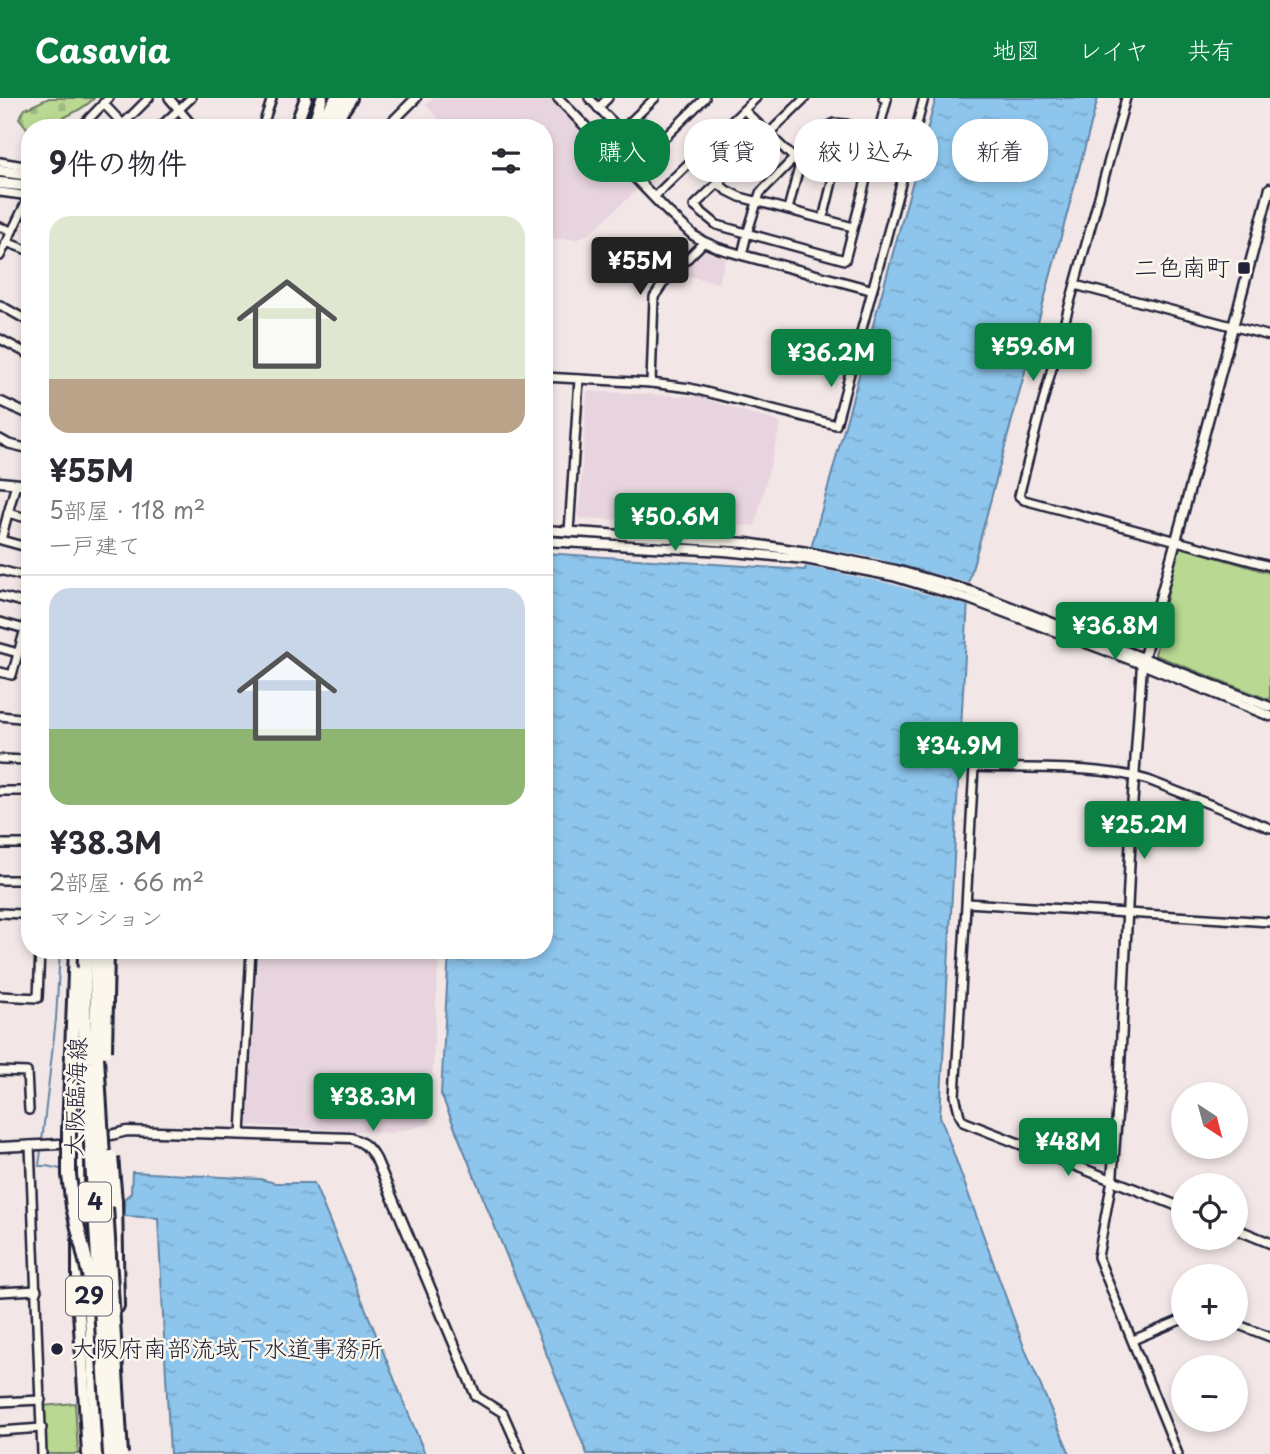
<!DOCTYPE html>
<html lang="ja">
<meta charset="utf-8">
<style>
:root{--surface:#fff;--page:#f7f7f7;--text:#2b2b33;--muted:#7c7c81;--line:#e1e1e2;--accent:#0b8043}
body{margin:0;font-family:"Playpen Sans","Klee One",sans-serif;background:var(--page);color:var(--text);height:100vh;display:flex;flex-direction:column;font-size:26px;white-space:nowrap}
*{box-sizing:border-box;margin:0}
p{font-size:23px;color:var(--muted)}
.icon{flex:none;width:38px;height:38px;fill:none;stroke:currentColor;stroke-width:2;stroke-linecap:round;stroke-linejoin:round}
.map{position:relative;flex:1;overflow:hidden}
.panel{position:absolute;left:21px;top:21px;width:532px;height:840px;display:flex;flex-direction:column;background:var(--surface);border-radius:28px;box-shadow:0 4px 10px #0003}
.panel>*{flex:none}
.hud{position:absolute;left:574px;top:21px;width:590px;height:63px;display:flex;gap:14px}
.needle{width:46px;rotate:144deg}
.buttons{position:absolute;left:1171px;top:984px;display:grid;gap:14px}
.buttons a{display:grid;place-items:center;width:77px;height:77px;border-radius:50%;background:var(--surface);box-shadow:0 4px 10px #0003;font-size:35px}
.price{position:absolute;translate:-50% -60px;padding:0 16px;border-radius:7px;background:var(--accent);color:#fff;font-size:23px;line-height:46px;filter:drop-shadow(0 2px 4px #0008)}
.price::after{content:'';position:absolute;left:50%;top:42px;width:21px;height:16px;margin-left:-10px;background:inherit;clip-path:polygon(0 0,100% 0,50% 100%)}
.price.current{background:#222;color:#fff}
ul{padding:0;list-style:none}
li{display:grid;align-content:center;gap:14px;height:371px;padding:0 28px}
li+li{border-top:2px solid var(--line)}
li span{display:grid;place-items:center;height:217px;border-radius:21px;color:#555}
li>.icon{margin-inline-start:auto}
span .icon{width:126px;height:126px;fill:#fffc;stroke-width:1}
li b{font-size:30px}
h2{display:flex;justify-content:space-between;align-items:center;height:84px;padding:0 28px;font-size:30px}
.chip{padding:0 24px;border-radius:28px;background:var(--surface);box-shadow:0 4px 10px #0003;font-size:24px;line-height:63px}
.chip.current{background:var(--accent);color:#fff}
header{display:flex;align-items:center;gap:42px;box-sizing:border-box;height:98px;padding:0 35px;background:var(--accent);color:#fff}
header strong{font-size:33px}
nav{display:flex;gap:38px;margin-inline-start:auto;font-size:24px}
.map>svg:first-child{display:block}
.built{fill:#e7d4de}
.cemetery{fill:url(#cemetery-stones);stroke:#6e7e66;stroke-width:2}
.park{fill:#b9d992;stroke:#6e7e66;stroke-width:2}
.water{fill:url(#water-ripples);stroke:#6284a5;stroke-width:2}
.pier{fill:#f2e7e6}
.lines{fill:none;stroke-linecap:round;stroke-linejoin:round}
.stream{stroke:#6284a5;stroke-width:2}
.minor-casing{stroke:#22223b;stroke-width:12}
.tertiary-casing{stroke:#22223b;stroke-width:13}
.primary-casing{stroke:#22223b;stroke-width:16}
.motorway-casing{stroke:#22223b;stroke-width:18}
.minor{stroke:#fbf7ec;stroke-width:7}
.tertiary{stroke:#fbf7ec;stroke-width:8}
.primary{stroke:#fbf7ec;stroke-width:10}
.motorway{stroke:#fbf7ec;stroke-width:12}
.motorway-bridge-casing{stroke:#22223b;stroke-width:18;stroke-linecap:butt}
.motorway-bridge{stroke:#fbf7ec;stroke-width:12}
.poi-dot{fill:#22223b;stroke:#fbf7ec;stroke-width:2.5}
.labels{text-anchor:middle;stroke-width:5;stroke-linejoin:round;paint-order:stroke}
.shield{fill:#fbf7ec;stroke:#636270;stroke-width:2}
.shield-label{font-size:23px;font-weight:bold;fill:#22223b}
.poi-label{font-size:24px;fill:#22223b;stroke:#fbf7ec;text-anchor:end}
.street-label{font-size:24px;fill:#22223b;stroke:#fbf7ec}
</style>
<header>
<strong>Casavia</strong>
<nav><a>地図</a><a>レイヤ</a><a>共有</a></nav>
</header>
<div class="map">
<svg width="1270" height="1356" viewBox="0 0 1270 1356">
<defs>
<pattern id="cemetery-stones" width="16" height="16" patternUnits="userSpaceOnUse" patternTransform="scale(1.75)"><rect width="16" height="16" fill="#b9d992"/><path d="M2 7V4a2 2 0 0 1 4 0v3zM10 15v-3a2 2 0 0 1 4 0v3z" fill="#9fba7f"/></pattern>
<pattern id="water-ripples" width="26" height="14" patternUnits="userSpaceOnUse" patternTransform="scale(1.75)"><rect width="26" height="14" fill="#8dc5ec"/><path d="M2 4q2-2 4 0t4 0M15 11q2-2 4 0t4 0" fill="none" stroke="#79a9cb"/></pattern>
</defs>
<rect width="100%" height="100%" fill="#f2e7e6"/>
<filter id="ink" filterUnits="userSpaceOnUse"><feTurbulence type="fractalNoise" baseFrequency=".0143" numOctaves="2"/><feDisplacementMap in="SourceGraphic" scale="14" xChannelSelector="R" yChannelSelector="G"/><feConvolveMatrix kernelMatrix="1 2 1 2 8 2 1 2 1" color-interpolation-filters="sRGB"/></filter>
<g filter="url(#ink)">
<!-- built -->
<g class="built">
<path d="M433 0H549L638 91 589 136 577 141H554L544 131V30H447L426 7Z"/>
<path d="M702 152 726 160 718 185 684 177 678 173Z"/>
<path d="M587 293 698 299 781 325 755 428 579 420Z"/>
<path d="M258 852H439L430 1026 391 1035 248 1027Z"/>
</g>
<!-- cemetery -->
<path class="cemetery" d="M49 0H94C84 12 45 30 30 30V34L19 20 25 11Z"/>
<!-- park -->
<g class="park">
<path d="M1178 448 1270 475V602L1155 557Z"/>
<path d="M75 1305 78 1356H46L43 1308Z"/>
</g>
<!-- water -->
<g class="water">
<path d="M936 0H1098L969 483 940 1018 1024 1249 1070 1356H587L441 996 449 852H544V455L805 472Z"/>
<path d="M132 1074 260 1081 275 1085H314L425 1356H170L158 1120 125 1118 124 1101 131 1095Z"/>
</g>
<!-- pier -->
<path class="pier" d="M808 448 875 460 972 486 969 508 888 485 803 468Z"/>
<g class="lines">
<!-- stream -->
<g class="stream">
<path d="M42 1043 56 921 60 852"/>
<path d="M41 1052 39 1068H46L65 1072"/>
</g>
<defs>
<g id="minor">
<path d="M169 0 192 27"/>
<path d="M589 0 646 58 705 0"/>
<path d="M805 0 718 85 726 92 740 99 853 129"/>
<path d="M1126 0 1046 292 1019 398 1024 402 1270 468"/>
<path d="M103 5 120 23 123 28"/>
<path d="M598 10 608 0"/>
<path d="M744 12 800 66 788 111"/>
<path d="M123 26 149 0"/>
<path d="M80 30 109 0"/>
<path d="M159 30 191 0"/>
<path d="M262 30 272 0"/>
<path d="M605 48 655 0"/>
<path d="M0 64 30 69"/>
<path d="M718 85 694 108 717 127 845 162 887 1 883 0"/>
<path d="M0 94 30 98"/>
<path d="M654 99 756 0"/>
<path d="M823 121 846 26"/>
<path d="M0 129 12 133"/>
<path d="M6 144 30 153"/>
<path d="M742 157 747 136 760 95 822 32 834 25 846 26 912 45"/>
<path d="M0 158 30 96"/>
<path d="M1075 187 1270 238"/>
<path d="M0 207 30 224"/>
<path d="M0 241 30 257"/>
<path d="M544 279 651 285 690 290 836 327 924 0"/>
<path d="M651 285 654 199 664 184 704 144"/>
<path d="M0 303 30 317"/>
<path d="M0 341 9 346 30 351"/>
<path d="M16 386 8 415 30 421"/>
<path d="M8 415 1 442 30 450"/>
<path d="M569 434 579 281"/>
<path d="M0 472 30 480"/>
<path d="M0 498 30 506"/>
<path d="M0 524 25 531"/>
<path d="M0 550 18 555"/>
<path d="M0 574 12 577 30 513"/>
<path d="M0 618 30 621"/>
<path d="M0 661 30 662"/>
<path d="M0 693H30"/>
<path d="M0 746H30"/>
<path d="M0 782H30"/>
<path d="M967 805 1270 824"/>
<path d="M0 815 22 816"/>
<path d="M0 898 38 900 40 852"/>
<path d="M0 973 27 974 29 1012"/>
<path d="M964 1024 960 1018 955 998 974 669C1028 671 1097 667 1148 682L1270 730"/>
<path d="M241 1036 251 852"/>
<path d="M30 1047 42 1356"/>
<path d="M1112 1082 1098 1159 1178 1356"/>
<path d="M0 1194 37 1192"/>
<path d="M1236 1226 1270 1239"/>
<path d="M1133 1242 1183 1221"/>
<path d="M476 1298 503 1315 521 1356"/>
<path d="M0 1304 41 1302"/>
<path d="M0 1333 42 1330"/>
</g>
<g id="tertiary">
<path d="M558 0 668 114 693 137 704 144 718 150 742 157 872 192"/>
<path d="M386 30 416 0"/>
<path d="M0 384 30 387"/>
<path d="M544 432 746 445 807 454 896 472 970 493 1270 609"/>
<path d="M544 443 724 453 805 461 893 478 969 501 1142 566 1270 618"/>
<path d="M964 1024 1183 1110"/>
<path d="M0 1049 79 1045 127 1033 351 1040C365 1045 368 1049 376 1061L476 1298"/>
<path d="M1112 1082 1119 991 1132 712 1142 566 1181 424 1270 90"/>
<path d="M1236 1131 1270 1145"/>
</g>
<g id="primary">
<path d="M295 30 306 0"/>
<path d="M312 30 322 0"/>
<path d="M0 73 30 77"/>
<path d="M0 85 30 88"/>
<path d="M78 1116 79 932"/>
<path d="M78 1142V1198L88 1356"/>
<path d="M90 1168 91 1128"/>
<path d="M89 1198 97 1356"/>
</g>
<g id="motorway">
<path d="M318 30 337 0"/>
<path d="M330 30 350 0"/>
<path d="M75 875 76 852"/>
<path d="M115 1103 117 1208"/>
</g>
</defs>
<!-- minor casing -->
<use href="#minor" class="minor-casing"/>
<!-- tertiary casing -->
<use href="#tertiary" class="tertiary-casing"/>
<!-- primary casing -->
<use href="#primary" class="primary-casing"/>
<!-- motorway casing -->
<use href="#motorway" class="motorway-casing"/>
<!-- minor -->
<use href="#minor" class="minor"/>
<!-- tertiary -->
<use href="#tertiary" class="tertiary"/>
<!-- primary -->
<use href="#primary" class="primary"/>
<!-- motorway -->
<use href="#motorway" class="motorway"/>
<defs>
<g id="motorway-bridge">
<path d="M85 852 84 905 86 965 110 1356"/>
<path d="M96 852 97 959 121 1356"/>
<path d="M75 875 69 1034V1077L73 1109 89 1176 93 1208"/>
<path d="M105 953 107 852"/>
<path d="M111 1059 115 1103"/>
</g>
</defs>
<!-- motorway-bridge casing -->
<use href="#motorway-bridge" class="motorway-bridge-casing"/>
<!-- motorway-bridge -->
<use href="#motorway-bridge" class="motorway-bridge"/>
</g>
</g>
<!-- markers -->
<g class="poi-dot">
<rect x="1237" y="163" width="14" height="14" rx="3.5"/>
<circle cx="57" cy="1251" r="7"/>
</g>
<g class="labels">
<!-- shield labels -->
<g class="shield">
<rect x="79" y="1084.5" width="32" height="39" rx="5"/>
<rect x="66" y="1178.5" width="46" height="39" rx="5"/>
</g>
<g class="shield-label">
<text x="95" y="1112">4</text>
<text x="89" y="1206">29</text>
</g>
<!-- poi labels -->
<g class="poi-label">
<text x="1230" y="178">二色南町</text>
<text x="71" y="1259" text-anchor="start">大阪府南部流域下水道事務所</text>
</g>
<!-- street labels -->
<g class="street-label">
<text transform="translate(76 999) rotate(-88)" y="8">大阪臨海線</text>
</g>
</g>
</svg>
<div class="buttons">
<a><svg class="needle" viewBox="-14 -14 28 28"><path d="M0-13l5 13h-10z" fill="#e53935"/><path d="M0 13l5-13h-10z" fill="#7c7c81"/></svg></a>
<a><svg class="icon" aria-label="locate" viewBox="0 0 24 24"><circle cx="12" cy="12" r="6"/><path d="M12 2v4M12 18v4M2 12h4M18 12h4"/></svg></a>
<a>+</a>
<a>−</a>
</div>
<b class="price current" style="left:640px;top:199px">¥55M</b>
<b class="price" style="left:1033px;top:285px">¥59.6M</b>
<b class="price" style="left:831px;top:291px">¥36.2M</b>
<b class="price" style="left:675px;top:455px">¥50.6M</b>
<b class="price" style="left:1115px;top:564px">¥36.8M</b>
<b class="price" style="left:959px;top:684px">¥34.9M</b>
<b class="price" style="left:1144px;top:763px">¥25.2M</b>
<b class="price" style="left:373px;top:1035px">¥38.3M</b>
<b class="price" style="left:1068px;top:1080px">¥48M</b>
<div class="hud">
<a class="chip current">購入</a>
<a class="chip">賃貸</a>
<a class="chip">絞り込み</a>
<a class="chip">新着</a>
</div>
<section class="panel">
<h2>9件の物件<svg class="icon" aria-label="filters" viewBox="0 0 24 24"><path d="M4 7h16M4 17h16"/><circle cx="9" cy="7" r="2"/><circle cx="15" cy="17" r="2"/></svg></h2>
<ul>
<li><span style="background:linear-gradient(#dfe7d0 75%,#b9a48a 0)"><svg class="icon" aria-label="home" viewBox="0 0 24 24"><path d="M3 11l9-7 9 7M6 9v11h12V9"/></svg></span><div><b>¥55M</b><p>5部屋 · 118 m²</p><p>一戸建て</p></div></li>
<li><span style="background:linear-gradient(#c9d6e8 65%,#8fb573 0)"><svg class="icon" aria-label="home" viewBox="0 0 24 24"><path d="M3 11l9-7 9 7M6 9v11h12V9"/></svg></span><div><b>¥38.3M</b><p>2部屋 · 66 m²</p><p>マンション</p></div></li>
</ul>
</section>
</div>
